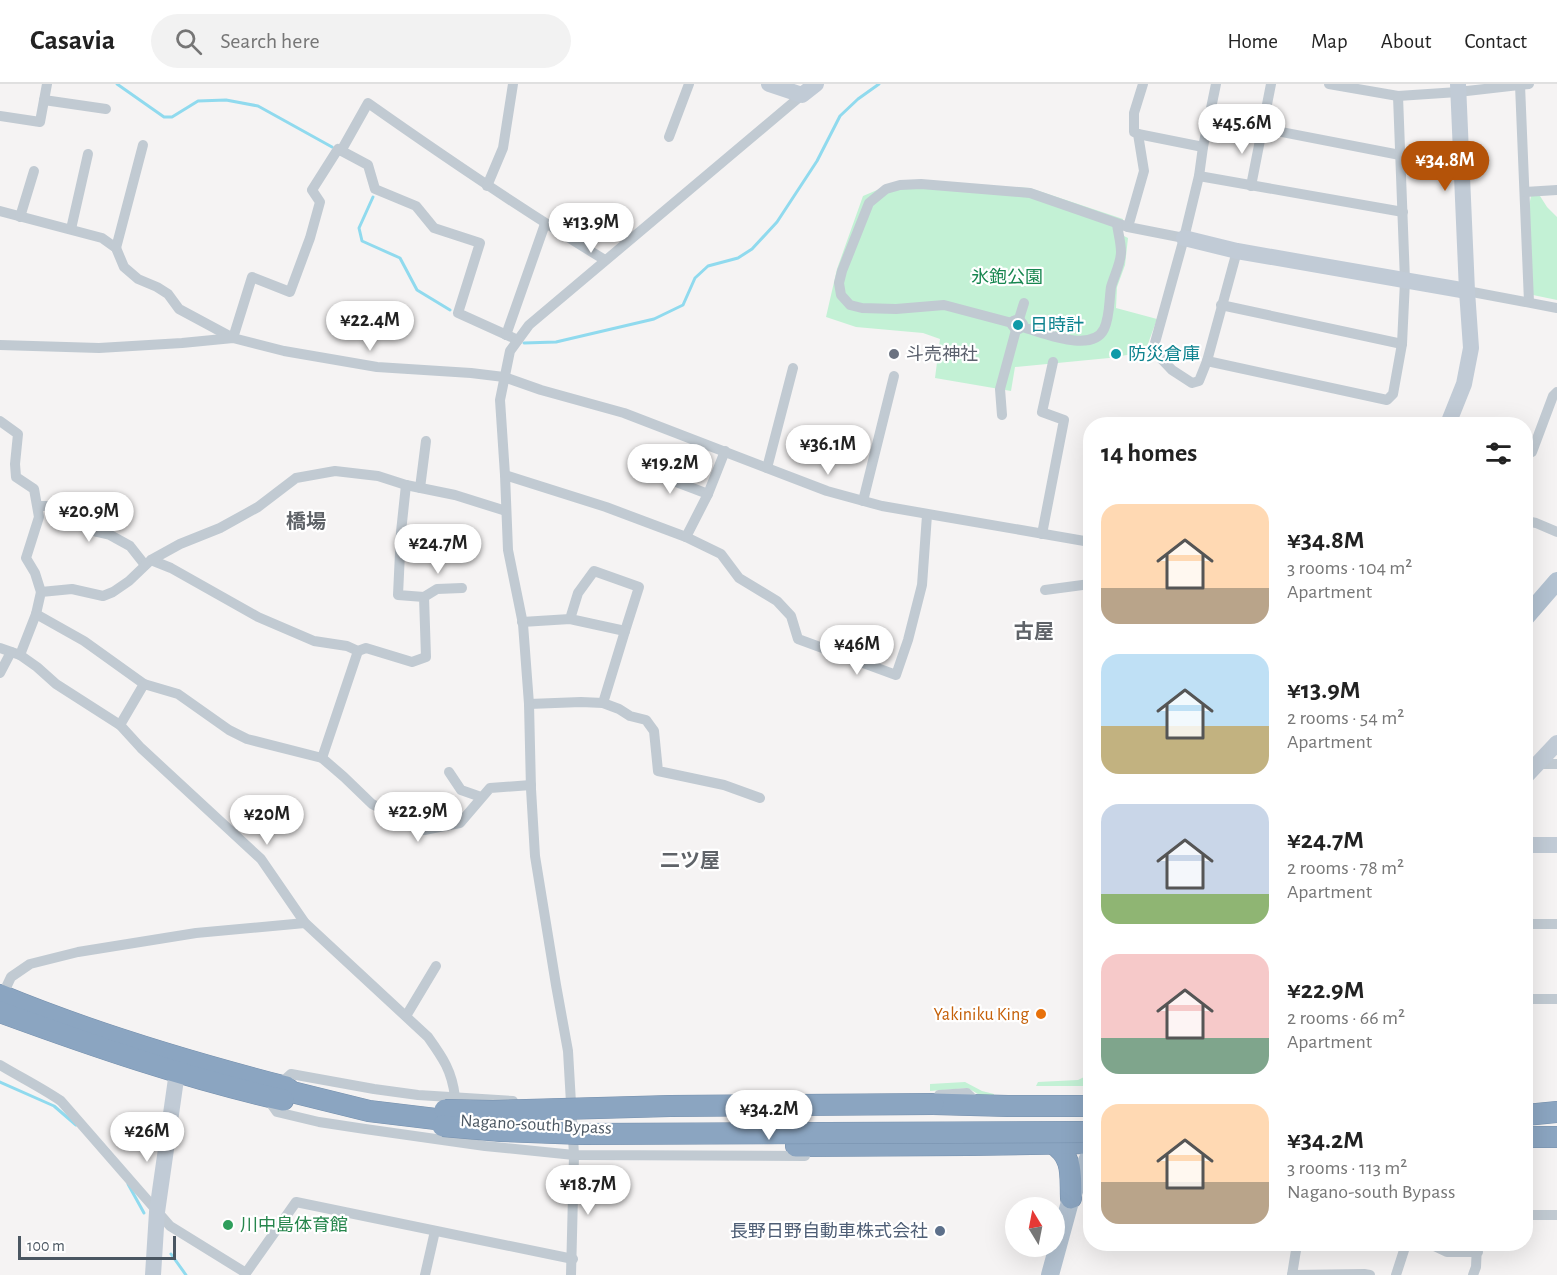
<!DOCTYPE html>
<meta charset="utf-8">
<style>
:root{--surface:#fff;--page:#f2f2f2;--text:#222;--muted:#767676;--line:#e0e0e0;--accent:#b45309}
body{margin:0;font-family:"Alegreya Sans","Noto Sans JP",sans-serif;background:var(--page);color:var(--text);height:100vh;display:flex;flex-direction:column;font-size:22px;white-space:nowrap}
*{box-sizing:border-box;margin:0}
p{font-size:20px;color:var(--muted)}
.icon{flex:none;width:33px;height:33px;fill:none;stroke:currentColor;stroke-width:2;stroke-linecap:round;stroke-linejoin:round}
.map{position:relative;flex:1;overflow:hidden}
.panel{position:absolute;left:1083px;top:333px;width:450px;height:834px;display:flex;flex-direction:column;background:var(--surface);border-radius:24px;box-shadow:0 6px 24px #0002}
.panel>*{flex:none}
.needle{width:39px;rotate:350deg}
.fabs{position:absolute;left:1005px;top:1113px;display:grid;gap:12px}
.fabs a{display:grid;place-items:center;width:60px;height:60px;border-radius:50%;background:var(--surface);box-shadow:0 6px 24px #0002;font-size:30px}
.scale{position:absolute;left:18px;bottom:15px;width:158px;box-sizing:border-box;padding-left:6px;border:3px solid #4a5661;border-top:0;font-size:16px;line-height:21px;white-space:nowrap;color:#4a5661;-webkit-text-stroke:4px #fff;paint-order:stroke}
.price{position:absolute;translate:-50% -51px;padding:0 14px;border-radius:21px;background:#fff;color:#222;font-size:20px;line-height:39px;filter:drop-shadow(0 2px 3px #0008)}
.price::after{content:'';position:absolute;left:50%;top:36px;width:18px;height:14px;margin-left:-9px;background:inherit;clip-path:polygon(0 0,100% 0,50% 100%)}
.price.current{background:var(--accent);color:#fff}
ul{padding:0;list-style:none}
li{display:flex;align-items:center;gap:18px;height:150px;padding:0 18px}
li span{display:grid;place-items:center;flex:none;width:168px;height:120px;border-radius:18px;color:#555}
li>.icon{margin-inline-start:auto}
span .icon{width:72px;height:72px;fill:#fffc;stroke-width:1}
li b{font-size:26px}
h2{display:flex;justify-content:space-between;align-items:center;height:72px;padding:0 18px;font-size:26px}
header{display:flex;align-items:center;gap:36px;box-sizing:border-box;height:84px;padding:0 30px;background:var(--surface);border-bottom:2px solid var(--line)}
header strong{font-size:28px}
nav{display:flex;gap:33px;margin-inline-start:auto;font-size:21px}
.search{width:420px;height:54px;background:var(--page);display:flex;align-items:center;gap:15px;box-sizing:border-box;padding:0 21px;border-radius:33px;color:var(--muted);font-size:22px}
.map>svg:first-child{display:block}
.green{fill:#c3f1d5}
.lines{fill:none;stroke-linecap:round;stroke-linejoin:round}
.stream{stroke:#90daee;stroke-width:3}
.highway-casing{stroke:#7690ad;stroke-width:22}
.street{stroke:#c1cad2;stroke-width:10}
.secondary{stroke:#c1cbd6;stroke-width:16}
.primary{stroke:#b3c2d1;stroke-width:18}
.highway{stroke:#8ba5c1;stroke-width:21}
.highway-bridge-casing{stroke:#7690ad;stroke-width:22;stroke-linecap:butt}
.highway-bridge{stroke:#8ba5c1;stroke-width:21}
.culture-dot{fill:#0f9aa8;stroke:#fff;stroke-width:2}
.worship-dot{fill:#6b7280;stroke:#fff;stroke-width:2}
.food-dot{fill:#e8710a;stroke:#fff;stroke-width:2}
.leisure-dot{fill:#2e9e5b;stroke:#fff;stroke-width:2}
.service-dot{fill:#5c6f8a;stroke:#fff;stroke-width:2}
.labels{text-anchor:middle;stroke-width:4.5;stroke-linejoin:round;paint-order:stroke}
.park-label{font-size:18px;fill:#17864f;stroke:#fff}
.culture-label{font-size:18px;fill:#0d838f;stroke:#fff;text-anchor:start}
.worship-label{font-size:18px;fill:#5b616d;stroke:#fff;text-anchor:start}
.food-label{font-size:18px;fill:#c56008;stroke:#fff;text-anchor:end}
.street-label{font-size:18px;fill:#4a5661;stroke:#fff}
.leisure-label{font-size:18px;fill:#27864d;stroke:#fff;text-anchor:start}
.service-label{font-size:18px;fill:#4e5e75;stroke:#fff;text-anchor:end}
.neighbourhood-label{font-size:20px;font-weight:bold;fill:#5f6368;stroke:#fff}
</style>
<header>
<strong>Casavia</strong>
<div class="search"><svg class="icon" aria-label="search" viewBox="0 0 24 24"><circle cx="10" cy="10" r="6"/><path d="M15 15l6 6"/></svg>Search here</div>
<nav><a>Home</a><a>Map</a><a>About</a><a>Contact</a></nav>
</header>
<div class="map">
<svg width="1557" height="1191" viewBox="0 0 1557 1191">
<rect width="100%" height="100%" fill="#f5f3f3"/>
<!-- green -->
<g class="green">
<path d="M896 98 1030 104 1123 135 1122 151 1128 154 1125 181 1117 203 1116 224 1157 235 1145 268 1109 274 1015 283 1011 307 935 294 940 255 923 249 856 243 826 233 837 185 863 112Z"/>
<path d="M1531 112H1540L1547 123 1557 133V216L1533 211 1529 122Z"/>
<path d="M1090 990V1001L1089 1002H1036L1038 998 1078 996Z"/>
<path d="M965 998 982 1007 994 1010V1017L981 1012 968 1004 930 1007V1000Z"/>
</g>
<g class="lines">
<!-- stream -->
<g class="stream">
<path d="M117 0 164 33H172L198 17 226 16 258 22 332 63"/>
<path d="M373 113 359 144 362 157 400 174 417 206 450 226"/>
<path d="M524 259 556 258 654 235 683 221 695 194 708 182 738 174 752 165 777 138 817 77 840 32 858 15 879 0"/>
<path d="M0 998 54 1022 76 1041"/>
<path d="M128 1100 144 1129"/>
<path d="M171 1170 186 1191"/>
</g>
<defs>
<g id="highway">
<path d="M0 911C92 949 189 978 286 1003L292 1008 369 1027 444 1036"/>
<path d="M0 928C93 962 186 994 283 1016"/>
<path d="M933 1020 1008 1022H1090"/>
<path d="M1526 1031 1557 1028"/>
<path d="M1526 1053H1557"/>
<path d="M1052 1059C1074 1073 1070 1091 1071 1114"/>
<path d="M796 1062 968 1061 1090 1059"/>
</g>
</defs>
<!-- highway casing -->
<use href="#highway" class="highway-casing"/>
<!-- street -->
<g class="street">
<path d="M1143 0 1134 29V48L1138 50 1144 87 1128 143 1184 154"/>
<path d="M1216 0 1203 63 1199 92 1184 154 1153 266 1172 286 1192 299 1199 297 1207 277 1237 167"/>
<path d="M1329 0 1398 12 1458 8 1529 0"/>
<path d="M1520 1 1529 218"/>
<path d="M44 16 106 25"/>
<path d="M0 32 40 38 47 0"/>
<path d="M1261 44 1400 71"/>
<path d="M1138 50 1203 63"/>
<path d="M669 53 689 0"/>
<path d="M341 67 368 19C446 74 524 127 605 176"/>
<path d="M1199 92 1403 128"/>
<path d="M487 102 503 64 513 0"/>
<path d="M1251 102 1271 0"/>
<path d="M1525 108 1557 106"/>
<path d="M0 127 102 154 116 164 124 183 138 195 157 203 168 210 179 225 233 254 252 193 290 208 310 154 320 118 312 106 338 65 368 81 375 105 416 122 434 144 480 159 458 229 518 256"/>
<path d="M20 133 34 87"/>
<path d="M71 145 88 70"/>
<path d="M116 164 143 61"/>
<path d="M1467 207 1557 224"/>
<path d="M1221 221 1402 260"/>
<path d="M1019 235 1024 219"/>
<path d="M1012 239 944 221 896 225 862 224 850 221 841 211 839 199 842 187 869 119 886 105 900 101 921 100 1030 109 1128 143"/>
<path d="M1022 243 1023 240 1019 235 1013 237 1012 241 1016 246 1019 245 1022 243C1042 248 1092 270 1104 245 1110 233 1109 216 1111 203 1114 192 1121 179 1121 168 1121 158 1118 149 1117 140"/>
<path d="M506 251 545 140"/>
<path d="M0 261 99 264 182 259 233 254 284 267 377 283 471 289 504 293 541 306 624 329 827 407 882 422 1090 458"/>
<path d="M1207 277 1387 316 1393 310 1402 260 1405 197 1398 12"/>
<path d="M1002 331 1000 305 1016 246"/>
<path d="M0 337 18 350 15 380 16 393 34 405 39 433 26 474 35 489 41 508"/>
<path d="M1526 366 1532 368 1553 312 1557 308"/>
<path d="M767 384 793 284"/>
<path d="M642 385 708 410"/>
<path d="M505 391 606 423 686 453 721 470 739 494 777 517 791 532 798 555 896 591 908 556 922 501 927 431"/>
<path d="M420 404 426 357"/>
<path d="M863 417 894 292"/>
<path d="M38 422H50L97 448 110 451 130 462 145 481"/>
<path d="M1526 437 1536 439 1557 448"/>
<path d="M1042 450 1064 336 1042 328 1053 278"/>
<path d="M686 453 708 410 725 367"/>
<path d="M151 476 171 484 258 533 314 557 347 562 358 567 366 564 412 578 426 573 424 513 398 511 401 448 406 401"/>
<path d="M1045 506 1090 500"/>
<path d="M424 513 437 505 462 504"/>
<path d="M36 530 84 557 144 600"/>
<path d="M522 538 570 535 625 547 639 503 594 487 578 509 570 535"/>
<path d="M0 564 20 571 37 583 56 600 120 641 141 664 261 775 305 839 428 953C443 974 452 987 455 1013"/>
<path d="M20 571 36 530 41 508 72 505 103 512 113 508 129 497 151 476 180 460 220 444 258 423 296 394 335 387 378 392 406 401 455 411 506 427"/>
<path d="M0 589 11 568"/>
<path d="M603 619 625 547"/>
<path d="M529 620 581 618 603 619 619 625 630 632 646 636 654 647 658 687 724 701 760 714"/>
<path d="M120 641 144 600 178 610 229 646 247 655 322 674 358 567"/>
<path d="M322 674 344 693 372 720 424 746 460 739 490 704 531 701"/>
<path d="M1536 680H1557"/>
<path d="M449 688 461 706 481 713"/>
<path d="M1526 840H1557"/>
<path d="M2 912 11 893 30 880 78 868 196 849 305 839"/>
<path d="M1526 915H1557"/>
<path d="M406 932 436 882"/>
<path d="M0 981C20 993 42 1004 61 1017L170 1142 246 1189 296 1118 573 1175"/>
<path d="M279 1001 291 990 374 1005 418 1011 513 1017"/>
<path d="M939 1011 967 1009 978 1020"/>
<path d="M267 1014 277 1028 319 1038 365 1045 485 1062 574 1071 805 1072"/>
<path d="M1526 1131H1557"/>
<path d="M1430 1160 1447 1168H1478"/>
<path d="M425 1191 435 1147"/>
<path d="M571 1191 574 1071 568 967 556 901 535 772 531 705 529 620 523 540 508 466 505 391 500 316 510 267 529 241 802 11"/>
<path d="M1292 1191 1364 1190 1370 1191"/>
<path d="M1292 1191 1297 1160"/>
<path d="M1396 1191 1406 1160"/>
<path d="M1473 1191 1476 1183 1477 1160"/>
</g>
<!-- secondary -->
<g class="secondary">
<path d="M769 0 802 11 816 0"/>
<path d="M1184 154 1237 167 1467 207"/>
<path d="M1448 340 1464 300 1471 264 1467 207 1458 0"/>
<path d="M1526 692 1557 659"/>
<path d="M1526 761H1557"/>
<path d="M153 1191 157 1128 177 988 180 978"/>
</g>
<!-- primary -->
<g class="primary">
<path d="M1526 533 1557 497"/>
<path d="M1050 1191 1071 1114 1090 1070"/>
</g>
<!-- highway -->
<use href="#highway" class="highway"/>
<defs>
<g id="highway-bridge">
<path d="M445 1026 493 1027 670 1022 933 1020"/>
<path d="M443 1042 501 1047 582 1050 1090 1048"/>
</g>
</defs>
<!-- highway-bridge casing -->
<use href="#highway-bridge" class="highway-bridge-casing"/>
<!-- highway-bridge -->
<use href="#highway-bridge" class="highway-bridge"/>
</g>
<!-- markers -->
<g class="culture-dot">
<circle cx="1018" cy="241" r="6"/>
<circle cx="1116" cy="270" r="6"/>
</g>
<circle class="worship-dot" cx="894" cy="270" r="6"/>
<circle class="food-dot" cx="1041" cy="930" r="6"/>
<circle class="leisure-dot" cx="228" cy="1141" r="6"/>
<circle class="service-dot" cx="940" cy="1147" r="6"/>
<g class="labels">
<!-- park labels -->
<g class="park-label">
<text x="1007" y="199">氷鉋公園</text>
</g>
<!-- culture labels -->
<g class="culture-label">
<text x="1030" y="247">日時計</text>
<text x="1128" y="276">防災倉庫</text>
</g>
<!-- worship labels -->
<g class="worship-label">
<text x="906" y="276">斗売神社</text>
</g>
<!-- food labels -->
<g class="food-label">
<text x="1029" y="936">Yakiniku King</text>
</g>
<!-- street labels -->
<g class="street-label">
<text transform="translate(536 1040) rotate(3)" y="6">Nagano-south Bypass</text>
</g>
<!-- leisure labels -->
<g class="leisure-label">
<text x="240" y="1147">川中島体育館</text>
</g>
<!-- service labels -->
<g class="service-label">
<text x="928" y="1153">長野日野自動車株式会社</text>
</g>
<!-- neighbourhood labels -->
<g class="neighbourhood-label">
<text x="306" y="444">橋場</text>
<text x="1034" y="554">古屋</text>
<text x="690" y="783">二ツ屋</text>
</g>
</g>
</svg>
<div class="fabs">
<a><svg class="needle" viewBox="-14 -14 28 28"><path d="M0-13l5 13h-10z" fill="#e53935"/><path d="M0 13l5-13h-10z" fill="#767676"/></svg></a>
</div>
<div class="scale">100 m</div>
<b class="price" style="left:1242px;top:71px">¥45.6M</b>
<b class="price current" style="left:1445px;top:108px">¥34.8M</b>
<b class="price" style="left:591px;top:170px">¥13.9M</b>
<b class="price" style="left:370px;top:268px">¥22.4M</b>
<b class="price" style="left:828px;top:392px">¥36.1M</b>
<b class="price" style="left:670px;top:411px">¥19.2M</b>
<b class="price" style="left:89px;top:459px">¥20.9M</b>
<b class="price" style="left:438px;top:491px">¥24.7M</b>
<b class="price" style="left:857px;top:592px">¥46M</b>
<b class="price" style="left:418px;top:759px">¥22.9M</b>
<b class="price" style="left:267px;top:762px">¥20M</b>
<b class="price" style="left:769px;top:1057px">¥34.2M</b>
<b class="price" style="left:147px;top:1079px">¥26M</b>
<b class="price" style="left:588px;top:1132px">¥18.7M</b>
<section class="panel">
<h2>14 homes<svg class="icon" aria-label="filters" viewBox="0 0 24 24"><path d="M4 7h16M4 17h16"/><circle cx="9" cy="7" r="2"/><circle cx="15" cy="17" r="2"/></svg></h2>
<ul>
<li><span style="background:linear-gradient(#ffd9b3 70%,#b9a48a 0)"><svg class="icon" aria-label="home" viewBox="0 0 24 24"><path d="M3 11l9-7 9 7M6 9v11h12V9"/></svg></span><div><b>¥34.8M</b><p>3 rooms · 104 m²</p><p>Apartment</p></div></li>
<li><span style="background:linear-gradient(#bfe0f5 60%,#c2b280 0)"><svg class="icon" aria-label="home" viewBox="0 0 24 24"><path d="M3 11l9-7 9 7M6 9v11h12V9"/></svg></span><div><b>¥13.9M</b><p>2 rooms · 54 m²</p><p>Apartment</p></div></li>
<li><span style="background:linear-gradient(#c9d6e8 75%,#8fb573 0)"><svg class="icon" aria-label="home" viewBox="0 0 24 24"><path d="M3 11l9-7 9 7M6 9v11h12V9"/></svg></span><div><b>¥24.7M</b><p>2 rooms · 78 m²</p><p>Apartment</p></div></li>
<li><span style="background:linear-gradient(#f6c9c9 70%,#7fa58c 0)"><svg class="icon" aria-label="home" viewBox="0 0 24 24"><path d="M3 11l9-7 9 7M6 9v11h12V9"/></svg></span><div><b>¥22.9M</b><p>2 rooms · 66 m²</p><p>Apartment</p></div></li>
<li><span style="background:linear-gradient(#ffd9b3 65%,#b9a48a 0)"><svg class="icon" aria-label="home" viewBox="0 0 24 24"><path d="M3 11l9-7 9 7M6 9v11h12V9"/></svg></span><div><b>¥34.2M</b><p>3 rooms · 113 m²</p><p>Nagano-south Bypass</p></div></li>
</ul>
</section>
</div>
